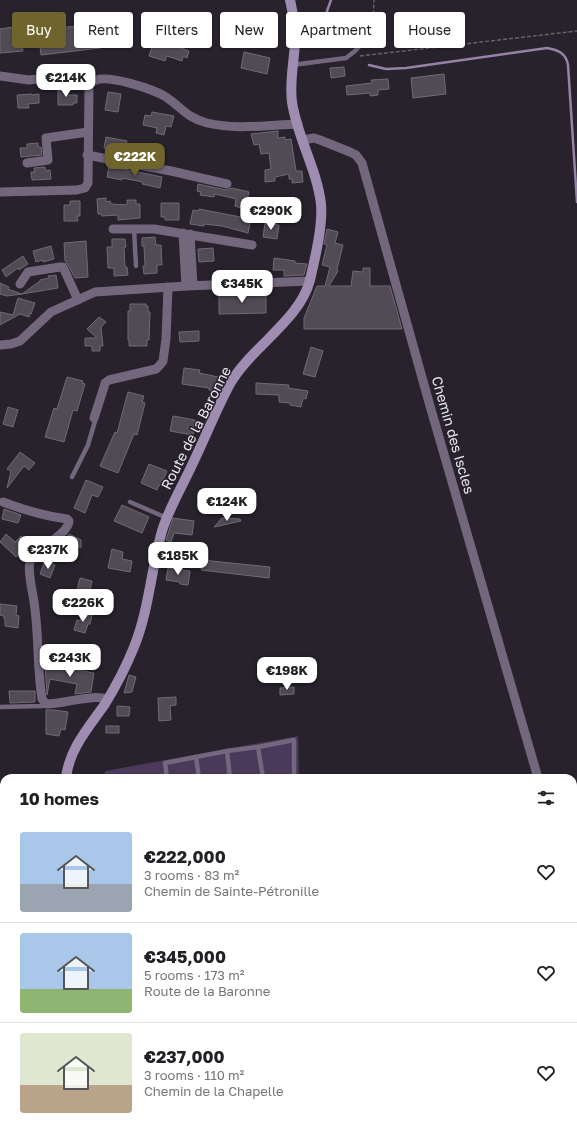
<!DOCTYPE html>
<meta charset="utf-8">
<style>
:root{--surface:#fff;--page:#f2f2f2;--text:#202124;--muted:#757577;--line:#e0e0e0;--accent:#6f652c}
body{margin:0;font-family:"Golos Text",sans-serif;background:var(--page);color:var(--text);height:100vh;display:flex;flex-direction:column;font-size:15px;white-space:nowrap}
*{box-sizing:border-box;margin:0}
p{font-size:13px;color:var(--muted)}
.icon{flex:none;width:22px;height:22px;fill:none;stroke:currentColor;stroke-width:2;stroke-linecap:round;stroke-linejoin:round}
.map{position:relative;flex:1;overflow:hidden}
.side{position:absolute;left:0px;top:774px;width:577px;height:356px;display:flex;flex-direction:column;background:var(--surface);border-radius:12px 12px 0 0;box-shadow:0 1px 3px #0004}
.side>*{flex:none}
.banner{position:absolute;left:12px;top:12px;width:553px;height:36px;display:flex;gap:8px}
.price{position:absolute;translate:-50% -34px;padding:0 9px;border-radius:8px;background:#fff;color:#222;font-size:13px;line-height:26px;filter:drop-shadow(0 1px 2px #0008)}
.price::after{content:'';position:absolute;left:50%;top:24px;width:12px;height:9px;margin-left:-6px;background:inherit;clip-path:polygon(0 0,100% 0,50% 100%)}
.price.active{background:var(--accent);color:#fff}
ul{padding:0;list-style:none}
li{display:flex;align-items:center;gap:12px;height:100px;padding:0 20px}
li+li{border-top:1px solid var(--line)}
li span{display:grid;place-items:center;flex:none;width:112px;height:80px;border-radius:4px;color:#555}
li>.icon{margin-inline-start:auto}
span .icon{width:48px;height:48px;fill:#fffc;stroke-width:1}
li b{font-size:17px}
h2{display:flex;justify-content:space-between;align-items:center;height:48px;padding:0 20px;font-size:17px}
.tag{padding:0 14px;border-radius:4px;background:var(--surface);box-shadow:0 1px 3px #0004;font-size:14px;line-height:36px}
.tag.active{background:var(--accent);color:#fff}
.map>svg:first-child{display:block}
.green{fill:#4b395b}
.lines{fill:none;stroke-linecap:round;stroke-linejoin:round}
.stream{stroke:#9582a6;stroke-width:2.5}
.building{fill:#514b56;stroke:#6f6a75}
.path{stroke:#66626b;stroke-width:1.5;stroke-dasharray:4 2;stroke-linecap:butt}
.lane{stroke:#73677e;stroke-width:4.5}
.street{stroke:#73677e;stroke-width:9}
.secondary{stroke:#9f8db1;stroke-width:10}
.labels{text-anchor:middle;stroke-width:3;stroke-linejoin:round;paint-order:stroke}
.street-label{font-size:14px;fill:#ebe8ef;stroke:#27222c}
</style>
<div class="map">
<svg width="577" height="1130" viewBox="0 0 577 1130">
<rect width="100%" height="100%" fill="#27222c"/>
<!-- green -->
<path class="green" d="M298 736 299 778H104L105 771Z"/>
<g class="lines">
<!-- stream -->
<g class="stream">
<path d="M331 0 327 11 330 33 341 43"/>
<path d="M369 65 386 69 406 68 547 48C558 50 566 53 568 65L577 202"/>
</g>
</g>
<!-- building -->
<g class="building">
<path d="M98 24 100 48 41 55 38 30Z"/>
<path d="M20 26 23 51 0 53V29Z"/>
<path d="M155 38 189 51 187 58 183 56 182 61 167 56 165 61 149 56Z"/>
<path d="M244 52 270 58 267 74 241 68Z"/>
<path d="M344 67 345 76 331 78 330 68Z"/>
<path d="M444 74 446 94 413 98 411 78Z"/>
<path d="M388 79 389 89 378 90V95L370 96V93L347 95 346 86 372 83 371 80Z"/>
<path d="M58 90H67V95H77V103H73V105H58Z"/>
<path d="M108 92 121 94 118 112 105 110Z"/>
<path d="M32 94V95L39 94V103L28 104 29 108H18L17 95Z"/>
<path d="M152 112 174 116 171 127 166 126 164 135 156 133 157 128 143 125 145 115 151 116Z"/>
<path d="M278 131V138L285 137V140L291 139 296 171H302L303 182 292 183V179H289V174L275 177V181L265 182V170L271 169 269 153 261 154 259 144 254 145 251 134Z"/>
<path d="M106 137 127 141 124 152 104 148Z"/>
<path d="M38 143V147H41L42 155 21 157 20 148H27V144Z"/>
<path d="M109 166 162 177 160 188 142 184 143 182 122 178V180L107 177Z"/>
<path d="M45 167 46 171 50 170 51 179 32 180 31 172H35L34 168Z"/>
<path d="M198 184 226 190 232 188 249 192 247 200H243L241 208 235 206 236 199 215 194 214 197 200 195 201 192 197 191Z"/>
<path d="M106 198V202L110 201 111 204 127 205V200H136V204H140V218L118 220V215L102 216 101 214H98L97 199Z"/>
<path d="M70 201H80V216H77L78 221H64V205H70Z"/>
<path d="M161 203H179V220H165V217H161Z"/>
<path d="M199 209 251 219 248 233 222 226 204 224V226L190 224 193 210 198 211Z"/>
<path d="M265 223 279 225 277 239 263 237Z"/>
<path d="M327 229 338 232 335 243 343 245 337 269 338 271 329 286H351L353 271 363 272V268H370V286H390L402 329H304V318L317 286H325L330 267 322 265 327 245 324 244Z"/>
<path d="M155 237 156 245H161L162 265H157V273L144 274 143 266H145L144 246H142V238Z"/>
<path d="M112 239H125L126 247H124L125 267H127L128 275 114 276V268H108L107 247H112Z"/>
<path d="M86 241 88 277 75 278 68 265 65 261 64 243Z"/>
<path d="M51 246 54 259 43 262V260L36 262 33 251Z"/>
<path d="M213 248 214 261 199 262 198 249Z"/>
<path d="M23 256 28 264 19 270 18 268 6 277 2 270Z"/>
<path d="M274 258 295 261V263L307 264 304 275 284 276V270H273Z"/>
<path d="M56 275 58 288 22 294 40 281V280L49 278 48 276Z"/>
<path d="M0 283 9 287 8 289 22 294 7 296 0 294Z"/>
<path d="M266 293V313L219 314V294Z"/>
<path d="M18 298 35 303 31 314 30 313 29 317 20 314 0 325V312L13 315Z"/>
<path d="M130 304H146V306H148V312H150L149 340H147V346H129V340H128V311H130Z"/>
<path d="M99 317 106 322 101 327 103 346H100V351H92V346H85V338H97L87 329Z"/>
<path d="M199 331V341L180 342 179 332Z"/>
<path d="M311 347 323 351 315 377 303 374Z"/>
<path d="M184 368 200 370 199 373 223 378 219 392 209 390V388L182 384Z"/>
<path d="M67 377 83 381 82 383 85 384 77 411 73 410 64 442 45 437 54 408 57 409Z"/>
<path d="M256 383 289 385 288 388 308 391 306 399 303 398 301 407 290 405V403L279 402V395L256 394Z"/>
<path d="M128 392 144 396 142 402 145 403 137 435 134 434 118 473 100 466 115 432 117 433Z"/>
<path d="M8 407 18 410 13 427 3 424Z"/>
<path d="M173 416 195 420 193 435 170 431Z"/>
<path d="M20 452 35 463 29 470 24 466 7 488 11 471 7 469Z"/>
<path d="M149 464 167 471 160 486 159 485 157 490 141 483Z"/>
<path d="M86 480 103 487 98 497 92 495 85 513 74 508Z"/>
<path d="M122 505 149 517 142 533 114 521Z"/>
<path d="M4 509 21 515 18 523 2 519Z"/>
<path d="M173 518 194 521 192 535 174 533 171 542 166 540Z"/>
<path d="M222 518 240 519 241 521 214 527Z"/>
<path d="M6 534 15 542 21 536 23 539 26 537 31 542 16 557 0 542Z"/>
<path d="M69 534 81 540V548L65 540Z"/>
<path d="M112 549 123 552 122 559 132 561 130 572 108 568Z"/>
<path d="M202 560 270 567 269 578 201 570Z"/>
<path d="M45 561 55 565 50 578 40 574Z"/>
<path d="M168 568 190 571 188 585 180 584V582L166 580Z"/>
<path d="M80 578 92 581 88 598 76 595Z"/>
<path d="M0 604 17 606 16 615 19 616 18 628 5 626V620L4 619V616L0 615Z"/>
<path d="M83 613 92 615 90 624H88L85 633 74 630 77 620 80 621Z"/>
<path d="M45 664 94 673 91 692 75 694 77 684 50 679 47 695Z"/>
<path d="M129 675 136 677 132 692 124 693Z"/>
<path d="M294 687V694L280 695V688Z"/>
<path d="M9 691H35V702L10 703Z"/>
<path d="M176 697V705L170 706 171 720 159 721 158 698Z"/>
<path d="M117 706 130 707 129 716H117Z"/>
<path d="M46 710H54L68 712 65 730 61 729 59 736 46 734Z"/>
<rect x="106" y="726" width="13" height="7"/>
</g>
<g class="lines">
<!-- path -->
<g class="path">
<path d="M366 37 373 21 374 0"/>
<path d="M360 56 577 31"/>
</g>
<!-- lane -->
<g class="lane">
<path d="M292 65 346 58 355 51 363 42"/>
<path d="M134 229 136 266"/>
<path d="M72 477 88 445 95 421 94 418"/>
<path d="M130 502 167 518"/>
<path d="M0 707 42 706 46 704"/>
<path d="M258 747 294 740V778"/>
<path d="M227 751 230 778"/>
<path d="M196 757 199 778"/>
<path d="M167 778 165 763 227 751 258 747 263 778"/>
<path d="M573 816 577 815"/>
<path d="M0 1001 4 1008"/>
<path d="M67 1126 77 1130"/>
</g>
<!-- street -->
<g class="street">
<path d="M0 76 29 80 64 76 83 77 91 82"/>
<path d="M303 140 314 138 320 140 350 152 356 155 362 163 430 406 538 778"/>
<path d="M87 155 171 171 227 184"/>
<path d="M27 163 48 160 46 138 88 132"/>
<path d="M0 192 77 190 85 188 88 183 89 85C91 83 93 81 96 80 110 75 153 89 166 97 181 107 187 118 207 123 236 130 268 125 298 124"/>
<path d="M113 229H154L252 245"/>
<path d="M183 233 186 286"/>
<path d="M190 234 193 285"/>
<path d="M20 284 28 272 60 267H63L78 300"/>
<path d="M0 345 11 344 20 341 51 312 95 292 186 286 310 281"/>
<path d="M94 418 104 387 105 383 109 380 156 369 160 365 163 361 166 339 168 287"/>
<path d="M3 502C24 510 44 516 67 519L69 521C68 535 36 548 30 562 27 571 33 593 34 602 39 634 37 667 42 699L46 704C65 704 89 694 108 699"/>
<path d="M573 902 577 916"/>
</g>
<!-- secondary -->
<g class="secondary">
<path d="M66 778C69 749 89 727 105 704 116 686 126 667 134 647 149 610 151 570 162 531 169 508 182 487 192 465 205 438 216 410 230 384 250 348 300 320 310 280 315 258 323 226 321 204 317 169 297 137 292 102 289 80 295 59 295 38 295 25 293 13 290 0"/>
<path d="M179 1130 181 1126"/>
</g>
</g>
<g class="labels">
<!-- street labels -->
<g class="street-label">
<text transform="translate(196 428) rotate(-63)" y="5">Route de la Baronne</text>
<text transform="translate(453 435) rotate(74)" y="5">Chemin des Iscles</text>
</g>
</g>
</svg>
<b class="price" style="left:66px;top:98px">€214K</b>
<b class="price active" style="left:135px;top:177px">€222K</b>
<b class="price" style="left:271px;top:231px">€290K</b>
<b class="price" style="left:242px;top:304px">€345K</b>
<b class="price" style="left:227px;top:522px">€124K</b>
<b class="price" style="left:48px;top:570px">€237K</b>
<b class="price" style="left:178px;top:576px">€185K</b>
<b class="price" style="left:83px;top:623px">€226K</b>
<b class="price" style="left:70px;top:678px">€243K</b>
<b class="price" style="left:287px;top:691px">€198K</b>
<div class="banner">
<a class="tag active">Buy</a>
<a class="tag">Rent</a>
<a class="tag">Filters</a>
<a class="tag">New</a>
<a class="tag">Apartment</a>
<a class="tag">House</a>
</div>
<section class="side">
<h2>10 homes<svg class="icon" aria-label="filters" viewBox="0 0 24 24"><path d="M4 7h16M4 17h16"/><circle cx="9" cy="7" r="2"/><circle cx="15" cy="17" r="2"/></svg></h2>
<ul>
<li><span style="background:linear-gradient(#a9c7e8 65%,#9aa5b1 0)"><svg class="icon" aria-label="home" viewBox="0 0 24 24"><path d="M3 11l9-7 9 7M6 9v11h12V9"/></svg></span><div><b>€222,000</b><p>3 rooms · 83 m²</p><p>Chemin de Sainte-Pétronille</p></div><svg class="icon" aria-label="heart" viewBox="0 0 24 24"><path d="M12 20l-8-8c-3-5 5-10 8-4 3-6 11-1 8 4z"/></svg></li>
<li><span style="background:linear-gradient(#a9c7e8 70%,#8fb573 0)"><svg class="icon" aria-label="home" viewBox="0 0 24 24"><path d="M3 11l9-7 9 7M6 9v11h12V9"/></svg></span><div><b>€345,000</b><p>5 rooms · 173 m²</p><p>Route de la Baronne</p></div><svg class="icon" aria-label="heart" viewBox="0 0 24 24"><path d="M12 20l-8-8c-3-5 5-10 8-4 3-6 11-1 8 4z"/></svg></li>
<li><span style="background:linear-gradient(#dfe7d0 65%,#b9a48a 0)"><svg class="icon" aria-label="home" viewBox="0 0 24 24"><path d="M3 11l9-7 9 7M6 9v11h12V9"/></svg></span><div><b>€237,000</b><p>3 rooms · 110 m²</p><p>Chemin de la Chapelle</p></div><svg class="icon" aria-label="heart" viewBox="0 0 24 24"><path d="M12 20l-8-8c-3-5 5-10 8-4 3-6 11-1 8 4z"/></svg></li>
</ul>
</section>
</div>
